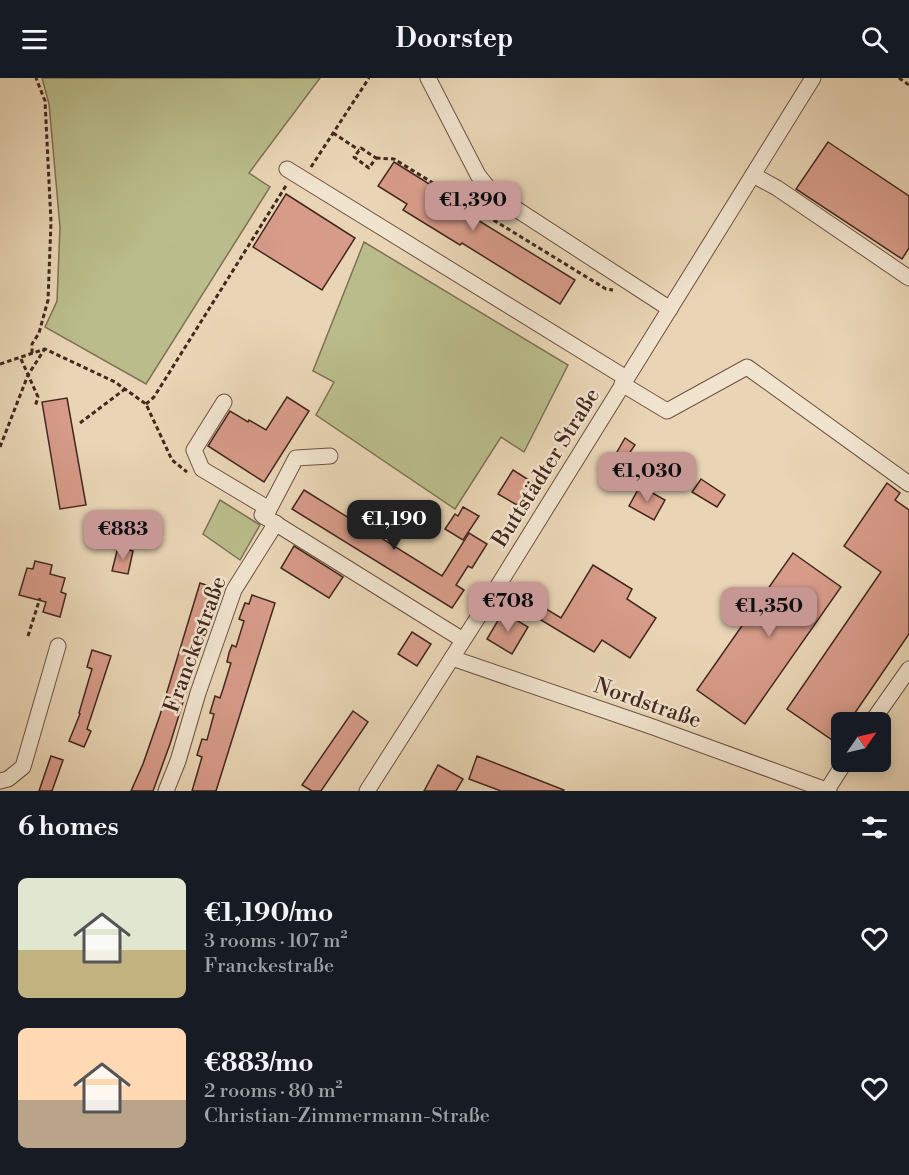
<!DOCTYPE html>
<meta charset="utf-8">
<style>
:root{--surface:#171b24;--page:#242831;--text:#f1f3f6;--muted:#9ea1a6;--accent:#c59692}
body{margin:0;font-family:"Libre Bodoni",serif;background:var(--page);color:var(--text);height:100vh;display:flex;flex-direction:column;font-size:22px;white-space:nowrap}
*{box-sizing:border-box;margin:0}
p{font-size:20px;color:var(--muted)}
.icon{flex:none;width:33px;height:33px;fill:none;stroke:currentColor;stroke-width:2;stroke-linecap:round;stroke-linejoin:round}
.map{position:relative;height:713px;overflow:hidden}
.panel{display:flex;flex-direction:column;background:var(--surface);flex:1}
.panel>*{flex:none}
.needle{width:39px;rotate:56deg}
.buttons{position:absolute;left:831px;top:634px;display:grid;gap:12px}
.buttons a{display:grid;place-items:center;width:60px;height:60px;border-radius:9px;background:var(--surface);box-shadow:0 3px 15px #0003;font-size:30px}
.price{position:absolute;translate:-50% -51px;padding:0 14px;border-radius:12px;background:var(--accent);color:#111;font-size:20px;line-height:39px;filter:drop-shadow(0 2px 3px #0008)}
.price::after{content:'';position:absolute;left:50%;top:36px;width:18px;height:14px;margin-left:-9px;background:inherit;clip-path:polygon(0 0,100% 0,50% 100%)}
.price.current{background:#222;color:#fff}
ul{padding:0;list-style:none}
li{display:flex;align-items:center;gap:18px;height:150px;padding:0 18px}
li span{display:grid;place-items:center;flex:none;width:168px;height:120px;border-radius:9px;color:#555}
li>.icon{margin-inline-start:auto}
span .icon{width:72px;height:72px;fill:#fffc;stroke-width:1}
li b{font-size:26px}
h2{display:flex;justify-content:space-between;align-items:center;height:72px;padding:0 18px;font-size:26px}
header{display:flex;justify-content:space-between;align-items:center;height:78px;padding:0 18px;background:var(--surface);font-size:27px;font-weight:600}
.map>svg:first-child{display:block}
.green{fill:#babc8b;stroke:#7f7254;stroke-width:1.5}
.building{fill:#d79b89;stroke:#44281e;stroke-width:1.5}
.lines{fill:none;stroke-linecap:round;stroke-linejoin:round}
.minor-casing{stroke:#6d5344;stroke-width:17}
.path{stroke:#44281e;stroke-width:3;stroke-dasharray:4.5 3;stroke-linecap:butt}
.minor{stroke:#f1e4cf;stroke-width:15}
.labels{text-anchor:middle;stroke-width:5;stroke-linejoin:round;paint-order:stroke}
.street-label{font-size:22px;fill:#44281e;stroke:#f1e4cf}
</style>
<header><svg class="icon" aria-label="menu" viewBox="0 0 24 24"><path d="M4 6h16M4 12h16M4 18h16"/></svg>Doorstep<svg class="icon" aria-label="search" viewBox="0 0 24 24"><circle cx="10" cy="10" r="6"/><path d="M15 15l6 6"/></svg></header>
<div class="map">
<svg width="909" height="713" viewBox="0 0 909 713">
<rect width="100%" height="100%" fill="#e9d5b5"/>
<filter id="stains"><feTurbulence type="fractalNoise" baseFrequency=".00333" numOctaves="4"/><feColorMatrix values="0 0 0 0 .2 0 0 0 0 .09 0 0 0 0 .02 0 0 0 .5 -.17"/></filter>
<radialGradient id="worn" r=".72"><stop offset=".6" stop-color="#630" stop-opacity="0"/><stop offset="1" stop-color="#630" stop-opacity=".3"/></radialGradient>
<!-- green -->
<g class="green">
<path d="M42 0H320L249 95 270 109 146 306 45 249 57 223 60 149 49 26Z"/>
<path d="M364 164 568 287 524 374 501 359 455 431 316 337 334 304 313 293Z"/>
<path d="M220 422 260 447 240 482 203 456Z"/>
</g>
<!-- building -->
<g class="building">
<path d="M828 64 909 118V170L902 181 796 111Z"/>
<path d="M394 84 479 137 476 141 575 202 560 226 462 165 460 167 403 132 407 126 378 108Z"/>
<path d="M286 116 355 160 322 212 253 169Z"/>
<path d="M287 319 309 333 264 404 208 368 230 333 248 344 249 342 266 352Z"/>
<path d="M67 320 86 427 60 431 42 324Z"/>
<path d="M625 360 635 367 626 380 617 374Z"/>
<path d="M513 392 532 404 517 427 498 416Z"/>
<path d="M701 401 725 417 717 429 692 414Z"/>
<path d="M887 405 900 415 895 422 909 432V556L848 645H842V654L835 664 787 631 881 494 844 468Z"/>
<path d="M640 408 665 422 654 442 629 428Z"/>
<path d="M304 412 442 498 469 455 487 466 472 490 468 488 456 507 464 512 452 530 292 431Z"/>
<path d="M463 429 479 438 463 462 445 451 455 436 458 438Z"/>
<path d="M294 468 343 499 329 520 281 490Z"/>
<path d="M118 469 133 473 128 496 112 493Z"/>
<path d="M793 475 841 509 745 646 697 612Z"/>
<path d="M35 483 52 487 50 496 65 500 61 514 66 516 60 539 43 534 46 524 19 517 27 490 33 491Z"/>
<path d="M593 487 632 511 627 521 656 540 630 580 602 562 594 574 536 539 543 529 561 540Z"/>
<path d="M200 505 218 511 170 666 153 713H131L143 686 160 637Z"/>
<path d="M252 517 275 525 258 579 216 713H192L202 679 197 677 202 661 207 662 214 636 210 635 215 618 220 620 223 611 231 585 227 584 229 575 232 567 236 569 244 543 239 541 245 525 249 526Z"/>
<path d="M503 534 528 549 512 576 487 561Z"/>
<path d="M412 554 431 566 417 588 398 576Z"/>
<path d="M92 572 111 578 87 651 91 653 84 669 69 663 80 636 79 635 92 591 87 589Z"/>
<path d="M353 633 368 644 321 713H312L302 707Z"/>
<path d="M51 678 63 682 52 713H39Z"/>
<path d="M477 678 564 712V713H501L469 701Z"/>
<path d="M438 687 463 701 456 713H424Z"/>
</g>
<g class="lines">
<defs>
<g id="minor">
<path d="M428 0 478 97 493 116 670 231"/>
<path d="M287 91 626 300"/>
<path d="M753 97 777 110 909 200"/>
<path d="M622 306 667 333 747 289 909 406"/>
<path d="M224 324 194 372 202 391 264 428 265 439"/>
<path d="M262 437 463 562"/>
<path d="M265 439 296 380 330 378"/>
<path d="M452 580 653 649 829 713"/>
<path d="M871 645 909 591"/>
<path d="M0 703 8 701 23 689 58 568"/>
<path d="M827 712 845 684"/>
<path d="M166 713 178 683 198 615 234 512 276 445"/>
<path d="M367 713 496 511 813 0"/>
</g>
</defs>
<!-- minor casing -->
<use href="#minor" class="minor-casing"/>
<!-- path -->
<g class="path">
<path d="M899 0 909 7"/>
<path d="M333 55 359 72"/>
<path d="M361 70 376 80 369 90 354 79Z"/>
<path d="M376 80 394 81 606 211 613 212"/>
<path d="M311 89 369 0"/>
<path d="M32 275V266L39 255 48 222 51 144 45 23 36 0"/>
<path d="M21 281 38 319 35 329"/>
<path d="M0 286 45 271 115 304 146 326 172 382 187 394"/>
<path d="M146 326 154 319 287 106"/>
<path d="M80 345 125 311"/>
<path d="M0 369 28 297 44 272"/>
<path d="M28 558 40 520"/>
</g>
<!-- minor -->
<use href="#minor" class="minor"/>
</g>
<g class="labels">
<!-- street labels -->
<g class="street-label">
<text transform="translate(545 389) rotate(-58)" y="8">Buttstädter Straße</text>
<text transform="translate(194 566) rotate(-70)" y="8">Franckestraße</text>
<text transform="translate(648 624) rotate(19)" y="8">Nordstraße</text>
</g>
</g>
<rect width="100%" height="100%" filter="url(#stains)"/>
<rect width="100%" height="100%" fill="url(#worn)"/>
</svg>
<div class="buttons">
<a><svg class="needle" viewBox="-14 -14 28 28"><path d="M0-13l5 13h-10z" fill="#e53935"/><path d="M0 13l5-13h-10z" fill="#9ea1a6"/></svg></a>
</div>
<b class="price" style="left:473px;top:154px">€1,390</b>
<b class="price" style="left:647px;top:425px">€1,030</b>
<b class="price current" style="left:394px;top:473px">€1,190</b>
<b class="price" style="left:123px;top:483px">€883</b>
<b class="price" style="left:508px;top:555px">€708</b>
<b class="price" style="left:769px;top:560px">€1,350</b>
</div>
<section class="panel">
<h2>6 homes<svg class="icon" aria-label="filters" viewBox="0 0 24 24"><path d="M4 7h16M4 17h16"/><circle cx="9" cy="7" r="2"/><circle cx="15" cy="17" r="2"/></svg></h2>
<ul>
<li><span style="background:linear-gradient(#dfe7d0 60%,#c2b280 0)"><svg class="icon" aria-label="home" viewBox="0 0 24 24"><path d="M3 11l9-7 9 7M6 9v11h12V9"/></svg></span><div><b>€1,190/mo</b><p>3 rooms · 107 m²</p><p>Franckestraße</p></div><svg class="icon" aria-label="heart" viewBox="0 0 24 24"><path d="M12 20l-8-8c-3-5 5-10 8-4 3-6 11-1 8 4z"/></svg></li>
<li><span style="background:linear-gradient(#ffd9b3 60%,#b9a48a 0)"><svg class="icon" aria-label="home" viewBox="0 0 24 24"><path d="M3 11l9-7 9 7M6 9v11h12V9"/></svg></span><div><b>€883/mo</b><p>2 rooms · 80 m²</p><p>Christian-Zimmermann-Straße</p></div><svg class="icon" aria-label="heart" viewBox="0 0 24 24"><path d="M12 20l-8-8c-3-5 5-10 8-4 3-6 11-1 8 4z"/></svg></li>
</ul>
</section>
